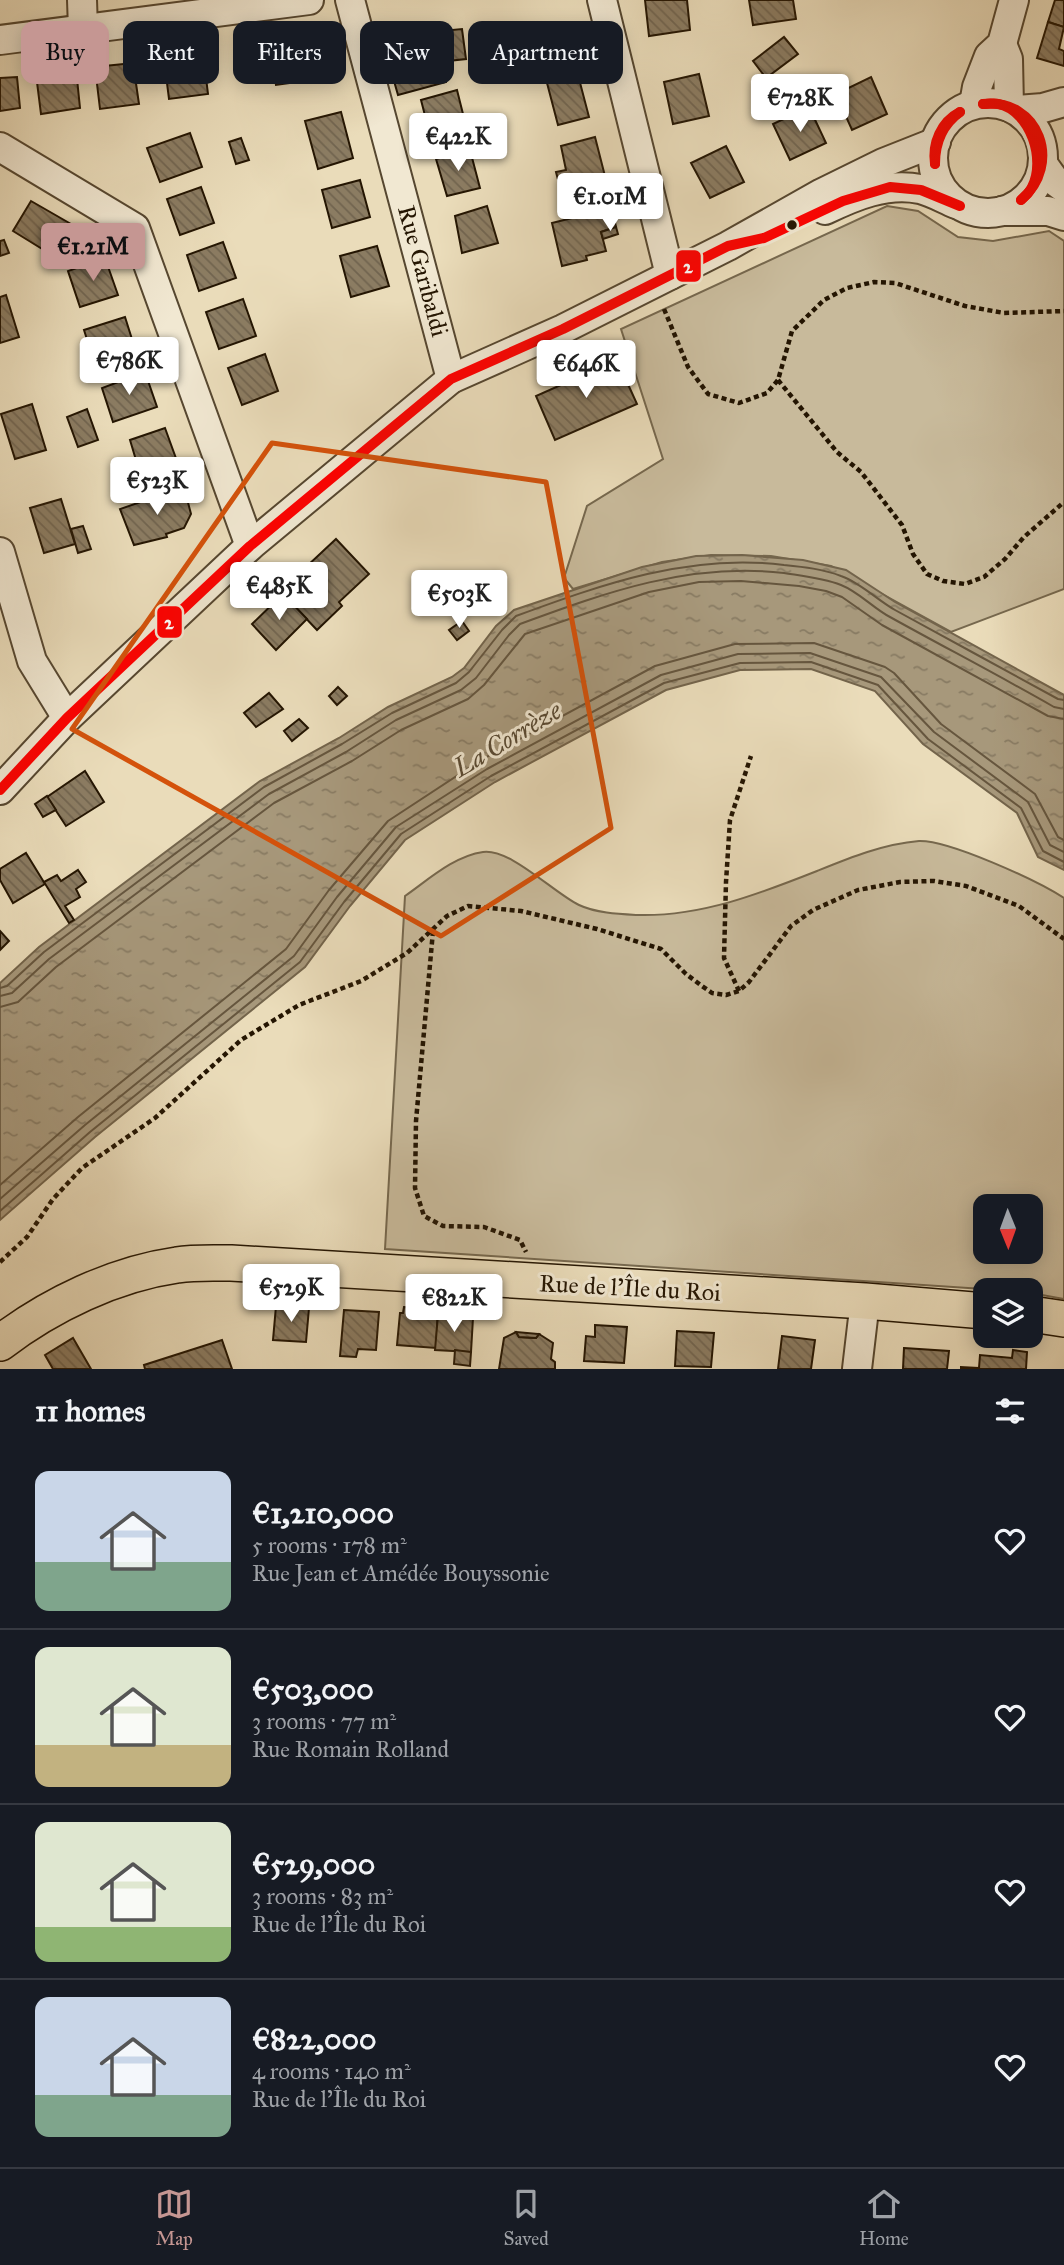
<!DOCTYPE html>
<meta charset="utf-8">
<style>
:root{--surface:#171b24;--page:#20242c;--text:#f1f3f6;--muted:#9ea1a6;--line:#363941;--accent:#c59692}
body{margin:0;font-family:"IM FELL Great Primer",serif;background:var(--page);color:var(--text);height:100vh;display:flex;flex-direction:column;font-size:26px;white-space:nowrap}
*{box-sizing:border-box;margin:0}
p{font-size:23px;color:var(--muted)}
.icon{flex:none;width:38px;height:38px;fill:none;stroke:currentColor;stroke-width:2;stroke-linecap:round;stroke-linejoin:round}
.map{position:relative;height:1369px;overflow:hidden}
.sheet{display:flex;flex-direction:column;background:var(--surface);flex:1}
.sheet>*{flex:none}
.guide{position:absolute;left:21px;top:21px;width:700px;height:63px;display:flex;gap:14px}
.needle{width:46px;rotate:179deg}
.buttons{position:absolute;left:973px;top:1194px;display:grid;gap:14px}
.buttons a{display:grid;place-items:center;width:70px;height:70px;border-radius:14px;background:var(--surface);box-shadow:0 4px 18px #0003;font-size:35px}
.price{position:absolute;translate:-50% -60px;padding:0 16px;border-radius:7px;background:#fff;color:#222;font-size:23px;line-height:46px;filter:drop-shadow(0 2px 4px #0008)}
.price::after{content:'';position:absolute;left:50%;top:42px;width:21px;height:16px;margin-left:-10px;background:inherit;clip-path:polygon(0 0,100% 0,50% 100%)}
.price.current{background:var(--accent);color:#111}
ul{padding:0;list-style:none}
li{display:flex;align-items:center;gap:21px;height:175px;padding:0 35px}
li+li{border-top:2px solid var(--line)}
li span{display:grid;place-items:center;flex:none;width:196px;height:140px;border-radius:14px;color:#555}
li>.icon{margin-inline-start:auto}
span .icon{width:84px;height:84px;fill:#fffc;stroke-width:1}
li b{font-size:30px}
h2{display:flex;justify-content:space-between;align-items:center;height:84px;padding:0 35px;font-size:30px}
.tag{padding:0 24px;border-radius:14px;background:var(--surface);box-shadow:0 4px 18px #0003;font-size:24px;line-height:63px}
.tag.current{background:var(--accent);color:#111}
.tabs{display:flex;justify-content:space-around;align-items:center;height:98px;border-top:2px solid var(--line);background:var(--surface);font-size:19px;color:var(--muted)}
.tabs a{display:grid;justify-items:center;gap:4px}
.tabs .current{color:var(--accent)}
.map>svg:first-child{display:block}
.park{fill:#c8ba9b;stroke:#76684e;stroke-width:2;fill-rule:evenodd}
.water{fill:url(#water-ripples);stroke:#73644b;stroke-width:2}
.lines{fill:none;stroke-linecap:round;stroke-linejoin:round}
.shore{stroke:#66563e;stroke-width:2}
.building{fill:url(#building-back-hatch);stroke:#241502;stroke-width:2}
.minor-casing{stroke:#564730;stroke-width:32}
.major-casing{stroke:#241502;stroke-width:38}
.path{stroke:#241502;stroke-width:4.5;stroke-dasharray:5 3.5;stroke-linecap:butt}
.minor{stroke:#f1e8d2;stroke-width:28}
.major{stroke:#eadcba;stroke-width:35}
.bus-1-casing{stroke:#f1e8d2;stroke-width:16}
.bus-1{stroke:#f00;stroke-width:10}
.marked{fill:none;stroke:#d4520b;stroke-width:5;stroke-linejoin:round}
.bus-dot{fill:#241502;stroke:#f1e8d2;stroke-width:2.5}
.labels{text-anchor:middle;stroke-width:6;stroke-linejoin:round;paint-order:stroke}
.street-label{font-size:24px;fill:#241502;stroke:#f1e8d2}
.water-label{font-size:26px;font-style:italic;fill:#584932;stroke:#f1e8d2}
.line-badge{stroke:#f1e8d2;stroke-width:2.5}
.badge-label{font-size:19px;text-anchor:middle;font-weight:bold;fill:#fff}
</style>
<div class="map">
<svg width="1064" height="1369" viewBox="0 0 1064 1369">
<defs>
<pattern id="water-ripples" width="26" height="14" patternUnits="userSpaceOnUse" patternTransform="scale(1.75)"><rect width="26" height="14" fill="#a7987b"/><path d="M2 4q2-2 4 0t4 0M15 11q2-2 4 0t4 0" fill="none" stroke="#887b63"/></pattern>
<pattern id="building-back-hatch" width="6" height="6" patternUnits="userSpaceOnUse" patternTransform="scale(1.75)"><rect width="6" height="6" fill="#8b7c62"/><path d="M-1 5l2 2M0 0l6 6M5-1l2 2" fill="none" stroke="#71644f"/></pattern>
</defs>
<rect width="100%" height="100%" fill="#eadcba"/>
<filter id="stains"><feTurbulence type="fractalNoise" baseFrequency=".00286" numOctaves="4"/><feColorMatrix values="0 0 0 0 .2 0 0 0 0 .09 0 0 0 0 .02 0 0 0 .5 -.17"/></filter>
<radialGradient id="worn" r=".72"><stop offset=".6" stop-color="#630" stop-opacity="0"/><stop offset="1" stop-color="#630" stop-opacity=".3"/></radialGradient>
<!-- park -->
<g class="park">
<path d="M887 206 918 211 958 237 993 241 1049 231 1064 241V589L951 632 831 566 771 556 711 555 662 562 573 589 564 578 587 506 663 459 621 329Z"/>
<path d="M919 841C949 840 1036 880 1064 898V1299L1031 1293V1290H998L385 1249 405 896C428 880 454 856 483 852 510 848 554 893 579 905 596 913 618 914 637 915 700 917 759 894 817 871 849 858 883 844 919 841ZM985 1206H1031V1251H985Z"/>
</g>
<!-- water -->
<path class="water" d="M742 555 803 560 846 570 895 602 1064 695V870L1038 857 1017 813 923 744 875 691 811 669 740 670 666 690 495 782 405 840 350 906 305 967 95 1137 0 1220V983L39 947 260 781 339 738 388 707 452 677 464 668 496 626 514 610 642 567 696 556Z"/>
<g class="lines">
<!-- shore -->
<g class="shore">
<path d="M0 988 7 986 44 952 264 787 342 744 392 713 456 683 469 672 502 630 516 616C603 584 690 553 784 565 804 567 823 569 841 576 861 583 877 600 895 610 949 640 1004 669 1058 699L1064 700"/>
<path d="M0 996 12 993 49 959 269 794 346 752 396 720 461 690 476 678 509 635 520 624C607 592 690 562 784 573 803 576 823 578 841 585 859 592 873 608 890 617 944 647 1000 676 1054 707L1064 709"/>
<path d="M0 1007 18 1002 56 967 274 803 352 761 401 730 468 699 484 685 525 634 649 592 699 582 741 581 799 586 826 591 842 597 882 625 1048 716 1064 719"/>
<path d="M0 1185 78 1117 286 949 329 890 388 821 481 760 655 666 735 644 814 643 885 667 894 673 941 724 1035 794 1058 837 1064 840"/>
<path d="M0 1199 85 1125 294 956 337 897 396 827 487 769 661 675 738 654 810 653 881 677 934 732 1028 802 1050 845 1064 852"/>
<path d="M0 1211 90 1132 300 962 344 902 401 834 491 776 664 683 740 663 811 662 878 685 928 739 1021 808 1043 851 1064 862"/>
</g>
</g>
<!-- building -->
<g class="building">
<path d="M645 0H687L690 30 649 36Z"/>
<path d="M749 0H793L796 19 753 25Z"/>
<path d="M1055 0H1064V27L1048 22Z"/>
<path d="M1048 22 1064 27 1059 49 1064 51V66L1037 58Z"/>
<path d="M420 28 421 33 462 29 466 59 411 65 410 52H406L403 29Z"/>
<path d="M784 37 798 54 766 78 753 61Z"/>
<path d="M322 43 327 78 276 85 270 46 287 44V48Z"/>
<path d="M203 54 208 94 169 99 164 59Z"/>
<path d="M133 63 139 104 100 109 95 67Z"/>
<path d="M76 69 80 108 41 114 36 74Z"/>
<path d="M445 71 446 82 398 95 394 81 417 74Z"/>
<path d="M699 74 709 116 673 124 664 82Z"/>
<path d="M578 75 589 117 558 125 547 83Z"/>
<path d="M17 77 20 108 0 111V78Z"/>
<path d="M871 77 887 114 852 130 836 94Z"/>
<path d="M457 90 467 130 431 139 421 100Z"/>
<path d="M809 107 826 143 790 160 773 124Z"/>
<path d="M341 112 353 158 318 169 305 121Z"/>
<path d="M190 133 202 167 160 182 147 148Z"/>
<path d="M595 137 607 184 562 195 556 172 566 170 561 146Z"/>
<path d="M241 138 249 160 236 164 229 142Z"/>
<path d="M726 146 744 182 710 198 691 163Z"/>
<path d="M470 150 480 188 447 196 436 159Z"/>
<path d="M360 180 370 217 332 228 322 190Z"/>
<path d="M201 187 214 223 180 235 167 199Z"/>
<path d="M31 201 71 224 52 255 13 231Z"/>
<path d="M487 206 498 243 462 253 455 216Z"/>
<path d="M612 208 616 227 601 232 606 251 586 256 587 260 562 266 552 223Z"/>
<path d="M616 227 618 234 603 239 601 232Z"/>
<path d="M4 240 9 253 0 256V241Z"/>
<path d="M223 242 236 278 199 291 187 255Z"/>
<path d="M377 246 389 286 351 297 340 256Z"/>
<path d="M105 258 118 295 80 307 68 271Z"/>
<path d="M6 295 19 337 0 343V297Z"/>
<path d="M243 299 256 336 219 349 206 312Z"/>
<path d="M125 317 137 355 96 368 84 330Z"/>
<path d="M265 354 278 391 242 405 228 368Z"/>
<path d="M617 360 637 404 555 440 536 396Z"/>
<path d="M145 372 157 407 113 422 102 388Z"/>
<path d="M32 404 46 450 15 459 1 414Z"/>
<path d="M87 409 98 440 78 447 67 417Z"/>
<path d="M165 428 178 464 141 477 130 440Z"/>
<path d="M184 487 191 514 184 528 166 534 167 537 134 545 120 509Z"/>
<path d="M61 499 75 544 44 553 30 508Z"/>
<path d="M83 526 91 549 78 553 71 529Z"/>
<path d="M336 539 369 574 339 602 342 606 317 630 283 594 309 570 306 567Z"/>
<path d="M283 594 307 619 276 650 252 624Z"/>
<path d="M462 621 469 631 457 640 449 630Z"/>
<path d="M338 687 347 696 337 705 329 696Z"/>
<path d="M269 693 283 709 256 727 244 713Z"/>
<path d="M299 719 308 728 292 741 284 731Z"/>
<path d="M85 771 104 802 66 826 47 797Z"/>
<path d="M47 796 56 810 43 817 35 804Z"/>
<path d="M26 853 45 884 13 903 0 880V869Z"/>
<path d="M78 870 86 882 76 889 80 897 65 906 74 920 69 923 44 882 57 875 61 881Z"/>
<path d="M0 931 9 941 0 950Z"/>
<path d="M276 1306 309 1308 306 1342 273 1340Z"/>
<path d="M404 1307 438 1309 436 1348 397 1345 400 1313H403Z"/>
<path d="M344 1310 379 1312 376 1350 358 1349 356 1357 340 1356Z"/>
<path d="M438 1315 473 1318 471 1352 435 1350Z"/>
<path d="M595 1325 627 1327 624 1363 584 1361 586 1336 595 1337Z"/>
<path d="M677 1331 714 1333 711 1367 675 1366Z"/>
<path d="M516 1332 519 1337 536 1338 539 1334 553 1343 551 1359 555 1362V1369H499L504 1338Z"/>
<path d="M516 1332 539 1334 536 1338 519 1337Z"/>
<path d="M782 1336 815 1340 811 1369H778Z"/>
<path d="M73 1338 91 1369H53L45 1355Z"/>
<path d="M222 1340 232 1369H145L144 1365Z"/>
<path d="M904 1348 949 1351 947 1369H903Z"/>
<path d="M455 1350 471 1352 470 1366 454 1364Z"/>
<path d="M1013 1350 1027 1352 1026 1369H961V1367L979 1368 980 1355 1012 1358Z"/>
</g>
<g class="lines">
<defs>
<g id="minor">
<path d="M82 0 83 29"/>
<path d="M350 0 451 379"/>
<path d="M602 0 670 275"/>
<path d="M0 40 309 0"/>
<path d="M1002 44 1008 59 1009 107"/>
<circle cx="988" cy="158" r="55"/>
<path d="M974 104 977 87 989 56 1002 44 1014 0"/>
<path d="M1016 110 1043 108 1064 102"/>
<path d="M0 147 135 228 250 546"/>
<path d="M1043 164 1056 182 1064 188"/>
<path d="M825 210C854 196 887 182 920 189 932 192 944 199 956 204"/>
<path d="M1002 211H1048L1064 216"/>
<path d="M0 552 32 661 67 718"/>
<path d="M0 790 67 718 250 546 451 379 563 329 728 246 822 193 883 163 936 142"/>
<path d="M857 1369 865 1301"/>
</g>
<g id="major">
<path d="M1031 1314 1064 1319"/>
<path d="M0 1343C50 1305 114 1274 177 1265 194 1262 213 1263 231 1263L865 1301 985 1311"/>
</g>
</defs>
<!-- minor casing -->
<use href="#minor" class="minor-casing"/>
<!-- major casing -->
<use href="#major" class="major-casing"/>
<!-- path -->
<g class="path">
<path d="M664 309 688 367 708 394 739 403 767 393 778 380 792 331 824 300 847 288 874 282 895 283 965 306 1004 313 1064 311"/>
<path d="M778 380 837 452 861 472 902 525 913 554 927 574 943 581 965 584 984 577 1005 559 1024 537 1064 502"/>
<path d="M433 931 416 1121 415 1188 424 1216 443 1226 484 1227 520 1240 526 1252"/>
<path d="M739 991 724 958 726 882 730 820 751 756"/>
<path d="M0 1262 27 1237 53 1199 82 1168 155 1118 241 1040 299 1005 361 981 407 953 447 916 468 906 521 911 597 929 661 949 686 974 702 986 712 993 726 995 739 991 749 982 791 926 813 910 858 890 900 882 934 881 966 886 1019 906 1064 939"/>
</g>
<!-- minor -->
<use href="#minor" class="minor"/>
<!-- major -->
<use href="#major" class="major"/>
<defs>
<g id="bus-1">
<path d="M983 104C988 104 995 103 999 104 1031 112 1046 160 1032 187 1030 192 1025 196 1021 200"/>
<path d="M983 104C1039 98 1063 164 1021 200"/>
<path d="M935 164C932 143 941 122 960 112"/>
<path d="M935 164C935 142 942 125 960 112"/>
<path d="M0 790 67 718 250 546 451 379 563 329 728 246 764 238 843 201 890 187 921 190 960 206"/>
</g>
</defs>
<!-- bus-1 casing -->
<use href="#bus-1" class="bus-1-casing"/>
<!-- bus-1 -->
<use href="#bus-1" class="bus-1"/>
</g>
<!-- marked area -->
<path class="marked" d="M272 443 546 482 611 828 441 936 72 729Z"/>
<!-- markers -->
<circle class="bus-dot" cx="792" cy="225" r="6"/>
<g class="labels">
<!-- street labels -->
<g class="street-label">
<text transform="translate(423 271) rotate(75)" y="8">Rue Garibaldi</text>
<text transform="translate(630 1288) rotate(3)" y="8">Rue de l'Île du Roi</text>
</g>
<!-- water labels -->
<g class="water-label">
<text transform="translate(507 739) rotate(-31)" y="9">La Corrèze</text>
</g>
</g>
<g class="line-badge">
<rect x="675" y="249" width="27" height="34" rx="7" fill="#f00"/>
<rect x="156" y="605" width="27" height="34" rx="7" fill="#f00"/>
</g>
<g class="badge-label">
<text x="688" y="273">2</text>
<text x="169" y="629">2</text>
</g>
<rect width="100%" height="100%" filter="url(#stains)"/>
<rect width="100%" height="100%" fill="url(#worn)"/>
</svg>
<div class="buttons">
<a><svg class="needle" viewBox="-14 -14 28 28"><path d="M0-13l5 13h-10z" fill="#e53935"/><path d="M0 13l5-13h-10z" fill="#9ea1a6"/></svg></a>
<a><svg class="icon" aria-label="layers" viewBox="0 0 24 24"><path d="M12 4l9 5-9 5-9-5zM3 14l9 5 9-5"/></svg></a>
</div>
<b class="price" style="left:800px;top:134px">€728K</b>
<b class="price" style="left:458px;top:173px">€422K</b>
<b class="price" style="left:610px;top:233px">€1.01M</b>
<b class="price current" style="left:93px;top:283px">€1.21M</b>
<b class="price" style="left:129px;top:397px">€786K</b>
<b class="price" style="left:586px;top:400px">€646K</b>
<b class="price" style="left:157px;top:517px">€523K</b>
<b class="price" style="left:279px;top:622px">€485K</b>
<b class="price" style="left:459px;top:630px">€503K</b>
<b class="price" style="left:291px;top:1324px">€529K</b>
<b class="price" style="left:454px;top:1334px">€822K</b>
<div class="guide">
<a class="tag current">Buy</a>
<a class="tag">Rent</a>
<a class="tag">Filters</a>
<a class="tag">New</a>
<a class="tag">Apartment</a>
</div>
</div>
<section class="sheet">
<h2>11 homes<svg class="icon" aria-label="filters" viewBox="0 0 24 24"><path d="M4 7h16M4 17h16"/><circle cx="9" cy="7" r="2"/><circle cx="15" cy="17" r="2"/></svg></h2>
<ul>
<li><span style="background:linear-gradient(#c9d6e8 65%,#7fa58c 0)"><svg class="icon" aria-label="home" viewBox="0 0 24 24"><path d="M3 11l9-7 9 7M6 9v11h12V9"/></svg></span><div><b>€1,210,000</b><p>5 rooms · 178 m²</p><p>Rue Jean et Amédée Bouyssonie</p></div><svg class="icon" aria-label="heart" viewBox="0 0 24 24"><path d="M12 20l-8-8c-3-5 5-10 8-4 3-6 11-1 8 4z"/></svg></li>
<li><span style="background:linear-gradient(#dfe7d0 70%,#c2b280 0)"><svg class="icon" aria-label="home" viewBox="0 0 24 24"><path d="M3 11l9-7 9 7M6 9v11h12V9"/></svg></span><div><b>€503,000</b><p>3 rooms · 77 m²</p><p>Rue Romain Rolland</p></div><svg class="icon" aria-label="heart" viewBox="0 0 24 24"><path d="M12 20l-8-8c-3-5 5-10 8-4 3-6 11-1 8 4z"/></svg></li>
<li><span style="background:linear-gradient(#dfe7d0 75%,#8fb573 0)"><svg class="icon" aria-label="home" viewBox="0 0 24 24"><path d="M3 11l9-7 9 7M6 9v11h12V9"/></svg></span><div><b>€529,000</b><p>3 rooms · 83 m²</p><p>Rue de l'Île du Roi</p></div><svg class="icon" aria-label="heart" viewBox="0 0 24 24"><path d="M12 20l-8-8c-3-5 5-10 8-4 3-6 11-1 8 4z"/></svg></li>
<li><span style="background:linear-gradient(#c9d6e8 70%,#7fa58c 0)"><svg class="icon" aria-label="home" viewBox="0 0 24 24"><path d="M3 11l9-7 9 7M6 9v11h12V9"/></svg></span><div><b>€822,000</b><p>4 rooms · 140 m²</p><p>Rue de l'Île du Roi</p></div><svg class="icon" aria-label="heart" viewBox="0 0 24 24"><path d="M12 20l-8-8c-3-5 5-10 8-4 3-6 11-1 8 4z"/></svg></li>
</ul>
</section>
<nav class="tabs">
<a class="current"><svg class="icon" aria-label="map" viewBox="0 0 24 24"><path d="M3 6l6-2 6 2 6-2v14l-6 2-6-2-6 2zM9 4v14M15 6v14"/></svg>Map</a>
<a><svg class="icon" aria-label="saved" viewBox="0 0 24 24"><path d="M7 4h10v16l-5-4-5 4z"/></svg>Saved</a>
<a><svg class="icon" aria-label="home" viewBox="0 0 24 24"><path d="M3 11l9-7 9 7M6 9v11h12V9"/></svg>Home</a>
</nav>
